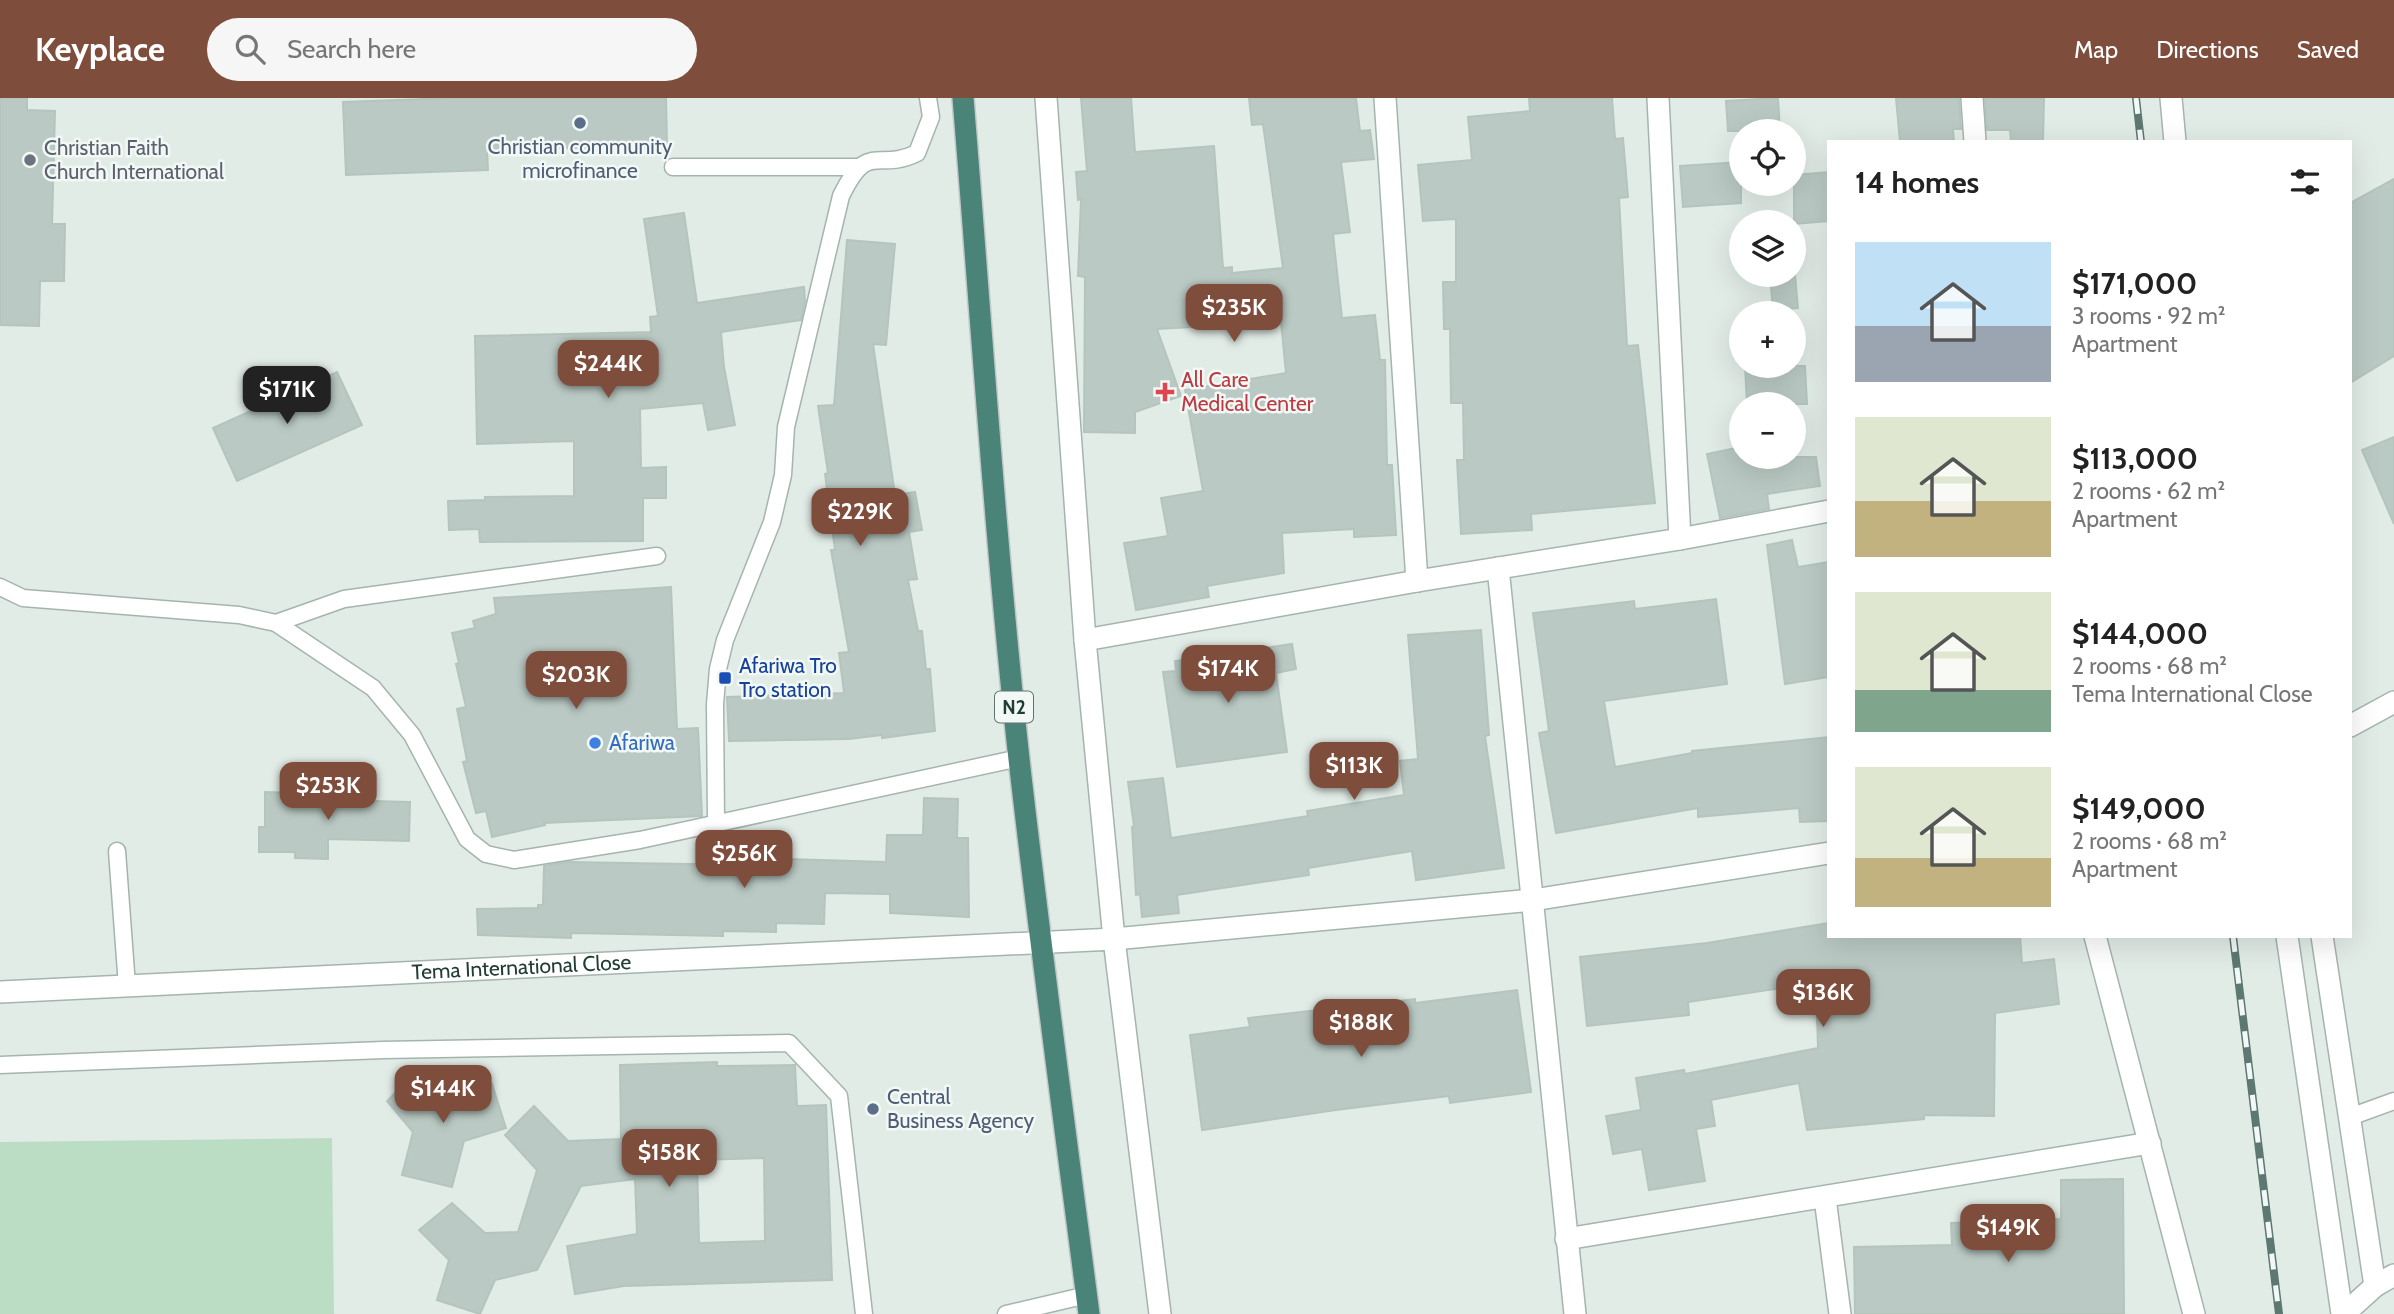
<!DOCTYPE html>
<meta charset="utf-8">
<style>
:root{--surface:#fff;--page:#f6f6f6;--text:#222;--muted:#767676;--accent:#7e4d3c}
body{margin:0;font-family:Cabin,sans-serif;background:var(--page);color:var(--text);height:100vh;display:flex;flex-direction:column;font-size:26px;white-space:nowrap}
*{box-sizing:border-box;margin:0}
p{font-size:23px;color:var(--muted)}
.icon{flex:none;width:38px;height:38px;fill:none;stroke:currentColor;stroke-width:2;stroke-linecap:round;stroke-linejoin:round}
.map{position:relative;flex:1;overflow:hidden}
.details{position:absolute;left:1827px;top:42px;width:525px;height:798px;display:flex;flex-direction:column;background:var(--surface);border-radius:0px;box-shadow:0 7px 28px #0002}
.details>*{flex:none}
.controls{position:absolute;left:1729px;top:21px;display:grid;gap:14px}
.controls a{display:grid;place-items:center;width:77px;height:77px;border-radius:50%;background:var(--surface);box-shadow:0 7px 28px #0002;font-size:35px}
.price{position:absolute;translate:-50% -60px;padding:0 16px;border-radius:14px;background:var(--accent);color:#fff;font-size:23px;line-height:46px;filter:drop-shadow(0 2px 4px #0008)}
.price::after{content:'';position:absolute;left:50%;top:42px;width:21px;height:16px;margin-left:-10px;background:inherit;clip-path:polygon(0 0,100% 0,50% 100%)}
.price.selected{background:#222;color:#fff}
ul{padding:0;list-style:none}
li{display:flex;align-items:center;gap:21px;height:175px;padding:0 28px}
li span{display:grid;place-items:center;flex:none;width:196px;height:140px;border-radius:0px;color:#555}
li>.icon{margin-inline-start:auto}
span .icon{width:84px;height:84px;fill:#fffc;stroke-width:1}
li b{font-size:30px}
h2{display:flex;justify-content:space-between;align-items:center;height:84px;padding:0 28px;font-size:30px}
header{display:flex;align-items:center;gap:42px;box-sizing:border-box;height:98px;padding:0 35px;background:var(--accent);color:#fff}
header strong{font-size:33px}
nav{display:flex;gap:38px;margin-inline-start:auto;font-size:24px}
.search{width:490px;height:63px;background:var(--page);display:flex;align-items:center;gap:18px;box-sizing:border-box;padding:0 24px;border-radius:38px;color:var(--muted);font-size:26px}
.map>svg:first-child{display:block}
.green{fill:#bbddc4}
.building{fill:#bac9c3;stroke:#b4c5be;stroke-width:2;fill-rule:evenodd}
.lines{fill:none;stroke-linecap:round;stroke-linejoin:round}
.service-casing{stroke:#a5b4ae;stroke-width:19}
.minor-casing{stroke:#a5b4ae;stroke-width:24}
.trunk-casing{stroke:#c1c8c7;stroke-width:24}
.service{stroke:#fff;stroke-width:16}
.minor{stroke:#fff;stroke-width:21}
.trunk{stroke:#4a8478;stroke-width:21}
.rail-casing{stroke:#5d7871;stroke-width:8}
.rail{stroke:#f2f8f5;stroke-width:5;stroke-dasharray:16;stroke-linecap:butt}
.service-dot{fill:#5c6f8a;stroke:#f2f8f5;stroke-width:2.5}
.worship-dot{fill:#6b7280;stroke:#f2f8f5;stroke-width:2.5}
.health-dot{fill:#e0444e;stroke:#f2f8f5;stroke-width:2.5}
.transit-dot{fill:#1a4fb4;stroke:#f2f8f5;stroke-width:2.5}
.shop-dot{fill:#3f7fe0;stroke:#f2f8f5;stroke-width:2.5}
.labels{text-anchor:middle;stroke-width:5;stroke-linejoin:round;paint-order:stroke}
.shield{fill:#f2f8f5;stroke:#60746f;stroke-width:2}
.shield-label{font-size:19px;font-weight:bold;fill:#223c36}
.service-label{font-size:21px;fill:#4e5e75;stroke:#f2f8f5}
.worship-label{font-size:21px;fill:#5b616d;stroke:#f2f8f5;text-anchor:start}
.health-label{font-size:21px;fill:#be3a42;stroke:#f2f8f5;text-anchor:start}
.transit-label{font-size:21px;fill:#164399;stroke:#f2f8f5;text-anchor:start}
.shop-label{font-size:21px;fill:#366cbe;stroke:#f2f8f5;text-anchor:start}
.street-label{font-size:21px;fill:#223c36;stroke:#f2f8f5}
</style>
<header>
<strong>Keyplace</strong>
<div class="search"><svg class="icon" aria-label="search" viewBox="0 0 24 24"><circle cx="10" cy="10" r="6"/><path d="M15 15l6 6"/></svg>Search here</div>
<nav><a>Map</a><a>Directions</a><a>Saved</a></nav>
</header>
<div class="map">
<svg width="2394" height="1216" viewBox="0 0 2394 1216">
<rect width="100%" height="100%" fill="#e2ece7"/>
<!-- green -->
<path class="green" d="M332 1040 334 1216H0V1044Z"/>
<!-- building -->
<g class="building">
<path d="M0 0H27V12L55 13 52 126H65L64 183H40L39 228 0 227Z"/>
<path d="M451 0H666L667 48 487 52 488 72 346 77 343 4Z"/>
<path d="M1081 0H1131L1135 54 1214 48 1223 170 1232 169V175L1283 170 1263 26 1252 27 1249 0H1356L1360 33 1370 32 1374 61 1341 64 1350 134 1333 136 1342 220 1375 217 1380 262H1385L1387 367H1392L1396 437 1354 439V431L1282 435 1284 475 1207 488 1209 499 1136 512 1124 445 1168 438 1161 400 1203 393 1185 292 1286 275 1281 224 1157 231 1181 298 1135 314V335L1084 334 1085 179 1078 178 1081 101 1078 102 1076 74 1087 73Z"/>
<path d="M1529 0H1612L1615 41 1623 40 1628 99 1619 100 1627 248 1638 247 1655 405 1531 416 1532 432 1461 436 1457 362H1464L1463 305H1451L1450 231H1444L1443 184H1456V121L1423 123 1418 67 1472 62 1468 19 1530 13Z"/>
<path d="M1778 0 1780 33H1728L1726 3Z"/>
<path d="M1896 0H1959L1961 31H1953L1954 44H1900Z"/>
<path d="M1985 0H2044L2043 44H2011L2010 32H1987Z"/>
<path d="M1741 64V105L1683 109 1680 68Z"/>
<path d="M1829 74V123L1794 126V77Z"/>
<path d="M2394 81V258L2350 285V105Z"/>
<path d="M684 115 697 205 804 189 805 203 801 222 721 234 724 269 735 327 708 332 703 305 640 311 641 370 666 369V400H643V443L480 444 479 431 449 432 448 403 485 402V399L574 398V343L477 346 475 238 651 234 650 219 658 218 644 121Z"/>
<path d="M847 142 895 146 886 247 873 246 895 397 915 394 922 432 909 434 917 481 908 482 918 533H922L926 571H930L935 633 882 640V637L849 641 729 643 727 599 844 595 839 555 849 554 831 452H835L825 376 828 375 818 308 834 307Z"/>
<path d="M1770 177H1795L1798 210 1773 212Z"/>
<path d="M1745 268H1805L1807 306H1747Z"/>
<path d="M337 274 362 327 237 383 213 330Z"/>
<path d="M2394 339V426L2362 352Z"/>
<path d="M1741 349V359H1816L1820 388 1767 396 1769 411 1720 420 1707 356Z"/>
<path d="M1792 442 1798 469 1829 464V579L1785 586 1767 447Z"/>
<path d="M671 489 677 631 698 630 702 718 544 725 545 727 492 739 486 713 476 715 463 664 467 663 457 611 466 609 456 566 459 565 452 535 475 530 473 523 496 516 494 500Z"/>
<path d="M1716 501 1727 586 1604 603 1615 669 1692 655V653L1829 639V723L1800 724 1799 710 1698 719V710L1556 735 1539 635 1549 633 1533 515 1634 503 1635 511Z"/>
<path d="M1481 532 1489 637 1485 638 1504 770 1416 782 1412 753 1308 770 1309 777 1177 797 1179 815 1142 819 1140 796 1136 797 1132 729 1134 728 1128 684 1163 680 1171 740 1308 718 1307 713 1404 697 1400 663 1418 661 1408 537Z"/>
<path d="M1292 546 1296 571 1276 575 1287 654 1177 669 1163 574 1176 573 1175 563Z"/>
<path d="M301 691H335L334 702 410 704 409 743 328 741V761L295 760V754H259V729H265V694L301 695Z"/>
<path d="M924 700 958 701 957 740H968L969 819 890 815V796L825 795 824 826 776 825V834L723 833V838L571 835V840L478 837 477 811 538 810V807H543L544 768 567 764 751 767V760L886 764 887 737H923Z"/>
<path d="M1829 825V838H2020L2022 865 2054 861 2059 906 1995 915 1994 1018 1924 1017V1021L1807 1032 1799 985 1711 1002 1715 1028 1696 1031 1705 1083 1649 1092 1642 1051 1613 1056 1606 1018 1641 1012 1636 980 1684 972 1685 976 1818 950 1816 885 1688 904 1689 917 1587 928 1580 859 1707 845Z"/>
<path d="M1517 892 1531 994 1450 1005 1449 998 1336 1012 1202 1032 1190 937 1250 929 1248 920 1415 901V905Z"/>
<path d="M717 964V968L795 967 797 1008 826 1007 832 1182 624 1188 575 1196 567 1148 637 1136 635 1081 581 1088 537 1172 495 1182 480 1216 437 1202 449 1162 419 1132 452 1105 485 1135 518 1134 537 1072 505 1037 534 1008 568 1043 621 1041 620 967ZM764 1060 765 1143 699 1145 697 1062Z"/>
<path d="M420 970 450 999 492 986 506 1030 464 1043 452 1089 402 1077 413 1034 387 1003Z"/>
<path d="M2123 1081 2124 1216H1855L1854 1149 1952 1147 1951 1125 2061 1121V1082Z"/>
</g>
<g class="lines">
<defs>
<g id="service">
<path d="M673 69H858"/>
<path d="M0 489 23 500 239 517 276 525 373 590 412 637 467 741 486 756 514 762 640 742 1019 660"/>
<path d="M276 525 344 501 657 458"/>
<path d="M716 725 715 606 718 571 725 542 772 424 783 377 786 329 841 98C869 41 876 75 917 55L931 19 928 0"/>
<path d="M117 753 127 888"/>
<path d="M0 967 383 952 789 945 839 998 864 1216"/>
<path d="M2350 1019 2394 1003"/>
<path d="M1006 1216 1087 1197"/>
</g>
<g id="minor">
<path d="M1046 0 1085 542 1417 483 1680 441 1829 413"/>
<path d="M1385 0 1417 483"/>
<path d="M1658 0 1680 441"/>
<path d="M1972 0 1975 44"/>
<path d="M2171 0 2175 44"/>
<path d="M1498 470 1575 1216"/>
<path d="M1085 542 1114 841 1533 802 1829 755"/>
<path d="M2350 628 2394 604"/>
<path d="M2095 838 2194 1216"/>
<path d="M2287 838 2342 1216"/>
<path d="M2322 838 2375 1188"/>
<path id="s1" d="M0 894 1114 841 1160 1216"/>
<path d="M1825 1100 1840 1216"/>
<path d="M1566 1141 2150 1045"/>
<path d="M2344 1216 2375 1188 2394 1177"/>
</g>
<path id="trunk" d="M963 0C981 220 995 441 1019 661 1040 846 1065 1031 1089 1216"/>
</defs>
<!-- service casing -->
<use href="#service" class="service-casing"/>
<!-- minor casing -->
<use href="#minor" class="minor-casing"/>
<!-- trunk casing -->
<use href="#trunk" class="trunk-casing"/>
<!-- service -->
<use href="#service" class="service"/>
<!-- minor -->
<use href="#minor" class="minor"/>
<!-- trunk -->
<use href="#trunk" class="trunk"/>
<defs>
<g id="rail">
<path d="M2136 0 2141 44"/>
<path d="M2233 838 2279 1216"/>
</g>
</defs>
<!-- rail casing -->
<use href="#rail" class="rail-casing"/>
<!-- rail -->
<use href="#rail" class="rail"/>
</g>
<!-- markers -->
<g class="service-dot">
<circle cx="580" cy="25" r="7"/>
<circle cx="873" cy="1011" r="7"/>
</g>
<circle class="worship-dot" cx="30" cy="62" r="7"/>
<path class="health-dot" d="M1161.5 283.5h7v7h7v7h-7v7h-7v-7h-7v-7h7z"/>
<rect class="transit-dot" x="718" y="573" width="14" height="14" rx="3.5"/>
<circle class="shop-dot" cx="595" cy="645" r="7"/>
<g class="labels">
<!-- shield labels -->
<rect class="shield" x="995" y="593.5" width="38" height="31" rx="5"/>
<g class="shield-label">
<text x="1014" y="616">N2</text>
</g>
<!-- service labels -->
<g class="service-label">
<text x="580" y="56">Christian community<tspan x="580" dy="24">microfinance</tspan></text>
<text x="887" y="1006" text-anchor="start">Central<tspan x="887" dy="24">Business Agency</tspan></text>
</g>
<!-- worship labels -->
<g class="worship-label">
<text x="44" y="57">Christian Faith<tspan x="44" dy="24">Church International</tspan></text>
</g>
<!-- health labels -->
<g class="health-label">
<text x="1181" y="289">All Care<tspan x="1181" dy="24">Medical Center</tspan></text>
</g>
<!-- transit labels -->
<g class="transit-label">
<text x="739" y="575">Afariwa Tro<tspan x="739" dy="24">Tro station</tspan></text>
</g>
<!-- shop labels -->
<g class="shop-label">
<text x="609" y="652">Afariwa</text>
</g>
<!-- street labels -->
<g class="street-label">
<text dy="7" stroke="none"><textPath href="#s1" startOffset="522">Tema International Close</textPath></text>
</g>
</g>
</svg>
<div class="controls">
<a><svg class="icon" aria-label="locate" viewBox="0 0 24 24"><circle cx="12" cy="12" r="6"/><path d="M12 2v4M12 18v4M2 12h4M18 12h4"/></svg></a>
<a><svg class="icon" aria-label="layers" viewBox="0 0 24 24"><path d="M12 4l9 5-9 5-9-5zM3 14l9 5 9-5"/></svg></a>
<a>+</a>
<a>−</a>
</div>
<b class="price" style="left:1234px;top:246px">$235K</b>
<b class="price" style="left:608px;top:302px">$244K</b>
<b class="price selected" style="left:287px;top:328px">$171K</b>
<b class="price" style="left:860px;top:450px">$229K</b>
<b class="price" style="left:1228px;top:607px">$174K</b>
<b class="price" style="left:576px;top:613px">$203K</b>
<b class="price" style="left:1354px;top:704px">$113K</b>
<b class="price" style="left:328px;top:724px">$253K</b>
<b class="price" style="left:744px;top:792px">$256K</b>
<b class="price" style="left:1823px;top:931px">$136K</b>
<b class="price" style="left:1361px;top:961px">$188K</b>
<b class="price" style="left:443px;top:1027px">$144K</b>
<b class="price" style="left:669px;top:1091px">$158K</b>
<b class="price" style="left:2008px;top:1166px">$149K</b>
<section class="details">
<h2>14 homes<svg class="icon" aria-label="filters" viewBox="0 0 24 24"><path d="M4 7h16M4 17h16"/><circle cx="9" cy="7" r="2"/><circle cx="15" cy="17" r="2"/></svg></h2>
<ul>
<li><span style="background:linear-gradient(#bfe0f5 60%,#9aa5b1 0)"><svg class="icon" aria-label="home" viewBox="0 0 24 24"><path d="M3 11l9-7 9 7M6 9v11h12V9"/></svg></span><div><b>$171,000</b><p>3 rooms · 92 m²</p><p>Apartment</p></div></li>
<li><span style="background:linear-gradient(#dfe7d0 60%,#c2b280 0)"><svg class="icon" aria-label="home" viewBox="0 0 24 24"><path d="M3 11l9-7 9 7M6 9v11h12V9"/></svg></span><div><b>$113,000</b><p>2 rooms · 62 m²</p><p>Apartment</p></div></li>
<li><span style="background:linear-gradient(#dfe7d0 70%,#7fa58c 0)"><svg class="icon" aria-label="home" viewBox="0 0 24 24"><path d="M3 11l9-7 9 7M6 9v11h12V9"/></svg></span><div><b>$144,000</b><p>2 rooms · 68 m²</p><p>Tema International Close</p></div></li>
<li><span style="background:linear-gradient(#dfe7d0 65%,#c2b280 0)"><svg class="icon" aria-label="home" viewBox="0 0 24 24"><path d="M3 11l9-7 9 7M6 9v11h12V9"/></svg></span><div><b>$149,000</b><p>2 rooms · 68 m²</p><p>Apartment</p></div></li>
</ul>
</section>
</div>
